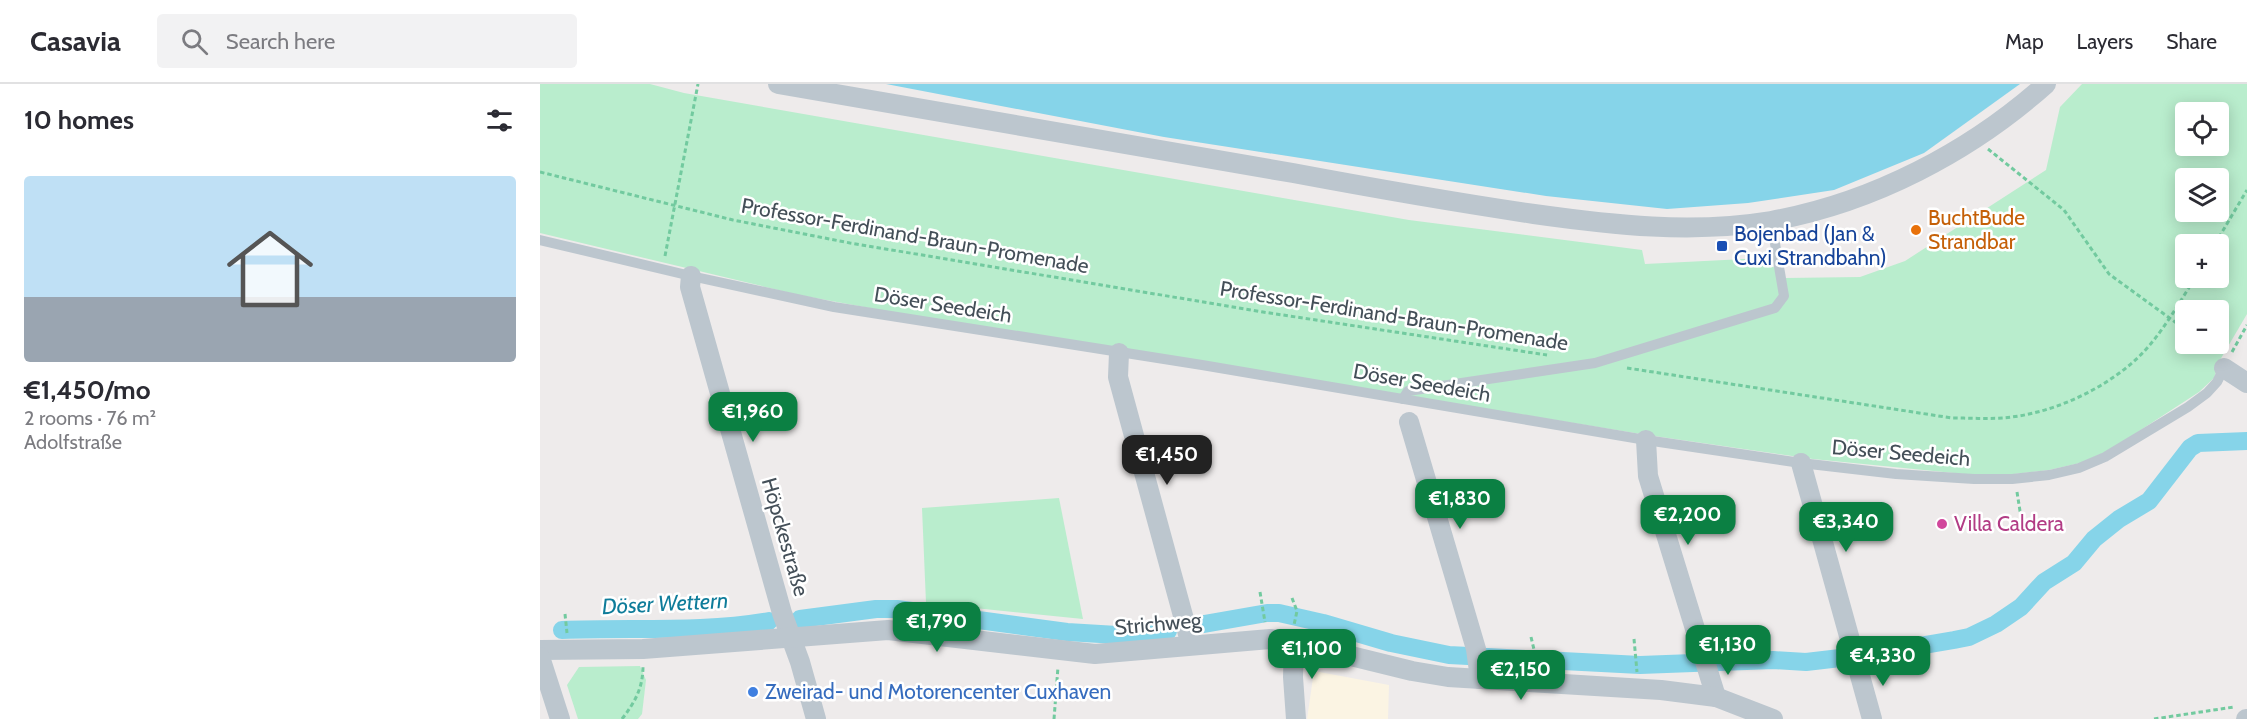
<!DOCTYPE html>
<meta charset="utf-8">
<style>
:root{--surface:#fff;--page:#f2f2f3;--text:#2b2b33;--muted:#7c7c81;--line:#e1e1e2;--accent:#0b8043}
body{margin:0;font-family:Cabin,sans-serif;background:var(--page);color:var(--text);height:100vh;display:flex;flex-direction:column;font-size:22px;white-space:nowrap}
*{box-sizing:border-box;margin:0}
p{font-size:20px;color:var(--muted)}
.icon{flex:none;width:33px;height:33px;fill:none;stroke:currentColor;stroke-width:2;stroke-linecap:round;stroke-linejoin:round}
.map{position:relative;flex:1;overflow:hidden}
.panel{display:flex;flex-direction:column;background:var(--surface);width:540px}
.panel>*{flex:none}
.controls{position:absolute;left:1635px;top:18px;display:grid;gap:12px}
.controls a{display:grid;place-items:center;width:54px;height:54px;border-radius:6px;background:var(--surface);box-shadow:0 3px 15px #0003;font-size:30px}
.price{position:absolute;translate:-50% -51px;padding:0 14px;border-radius:12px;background:var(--accent);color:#fff;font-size:20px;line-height:39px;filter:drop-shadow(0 2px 3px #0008)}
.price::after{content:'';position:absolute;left:50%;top:36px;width:18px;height:14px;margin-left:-9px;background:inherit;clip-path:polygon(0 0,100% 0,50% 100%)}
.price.selected{background:#222;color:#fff}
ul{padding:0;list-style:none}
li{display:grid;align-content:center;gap:12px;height:318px;padding:0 24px}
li+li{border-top:2px solid var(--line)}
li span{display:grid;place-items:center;height:186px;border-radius:6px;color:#555}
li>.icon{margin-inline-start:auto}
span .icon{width:108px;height:108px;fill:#fffc;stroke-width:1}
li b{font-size:26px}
h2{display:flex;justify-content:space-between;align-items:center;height:72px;padding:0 24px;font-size:26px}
header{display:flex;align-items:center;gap:36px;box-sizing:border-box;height:84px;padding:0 30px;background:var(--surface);border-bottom:2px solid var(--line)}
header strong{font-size:28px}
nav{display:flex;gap:33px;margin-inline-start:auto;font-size:21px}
.search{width:420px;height:54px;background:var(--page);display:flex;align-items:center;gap:15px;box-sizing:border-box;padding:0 21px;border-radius:6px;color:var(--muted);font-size:22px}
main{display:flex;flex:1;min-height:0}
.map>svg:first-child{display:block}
.commercial{fill:#fbf4e3}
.green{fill:#b9edcd;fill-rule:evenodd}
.water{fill:#86d4e9}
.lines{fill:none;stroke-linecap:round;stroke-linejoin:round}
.canal{stroke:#86d4e9;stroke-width:18}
.path{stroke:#72ca9f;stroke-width:3;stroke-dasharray:4.5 3;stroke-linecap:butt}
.lane{stroke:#bcc6ce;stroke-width:10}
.street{stroke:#bcc6ce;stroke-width:20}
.food-dot{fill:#e8710a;stroke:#fff;stroke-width:2}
.transit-dot{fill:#1a4fb4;stroke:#fff;stroke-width:2}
.hotel-dot{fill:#d1479c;stroke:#fff;stroke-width:2}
.shop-dot{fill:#3f7fe0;stroke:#fff;stroke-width:2}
.labels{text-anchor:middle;stroke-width:5;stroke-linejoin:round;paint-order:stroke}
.food-label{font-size:21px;fill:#c56008;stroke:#fff;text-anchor:start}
.transit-label{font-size:21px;fill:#164399;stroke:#fff;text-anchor:start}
.street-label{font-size:21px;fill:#444f58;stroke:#fff}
.hotel-label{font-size:21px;fill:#b23c85;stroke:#fff;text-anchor:start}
.shop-label{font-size:21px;fill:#366cbe;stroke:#fff;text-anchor:start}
.water-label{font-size:22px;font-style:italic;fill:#0e7c9a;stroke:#fff}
</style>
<header>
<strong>Casavia</strong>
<div class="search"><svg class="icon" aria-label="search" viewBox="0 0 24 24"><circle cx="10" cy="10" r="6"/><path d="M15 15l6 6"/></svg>Search here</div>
<nav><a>Map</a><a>Layers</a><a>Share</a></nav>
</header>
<main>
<section class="panel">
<h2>10 homes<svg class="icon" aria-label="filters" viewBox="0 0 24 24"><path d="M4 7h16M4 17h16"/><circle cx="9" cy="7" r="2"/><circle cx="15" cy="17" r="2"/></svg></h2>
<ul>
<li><span style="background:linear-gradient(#bfe0f5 65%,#9aa5b1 0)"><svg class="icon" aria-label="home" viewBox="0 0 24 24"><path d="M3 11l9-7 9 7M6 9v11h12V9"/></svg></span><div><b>€1,450/mo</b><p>2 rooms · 76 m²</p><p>Adolfstraße</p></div></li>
</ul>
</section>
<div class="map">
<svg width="1707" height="635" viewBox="0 0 1707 635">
<rect width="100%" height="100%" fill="#eeebeb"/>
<!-- commercial -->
<path class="commercial" d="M774 587 849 601 848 635H767Z"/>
<!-- green -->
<g class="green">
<path d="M0 0H110L144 9 869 136 1102 166 1105 180 1224 174 1245 194 1320 193 1365 177 1506 86 1520 23 1542 0H1707V230L1680 276 1674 294 1659 308 1570 366 1540 379 1509 386 1474 390 1434 391 1273 375 1107 351 362 230 259 211 0 149ZM1646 28H1678V62H1646ZM1646 94H1678V128H1646ZM1646 160H1678V194H1646ZM1646 226H1678V260H1646Z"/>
<path d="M519 414 543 535 386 519 382 424Z"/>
<path d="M100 582 106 596 102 630 98 635H38L27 601 39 583Z"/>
</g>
<!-- water -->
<path class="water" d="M346 0H1480L1384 69 1294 106 1208 119 1127 125 1006 112 624 53Z"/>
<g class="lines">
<!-- canal -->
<g class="canal">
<path d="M260 535 336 525H357L527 548 577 551 628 547"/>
<path d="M664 540 727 529H739L783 539 851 559 909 571 1100 581 1233 576 1266 578 1326 571 1414 556 1429 553 1456 540 1481 523 1504 498 1534 479 1554 455 1579 435 1609 417 1650 364 1658 359 1707 357"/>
<path d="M22 546C91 543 161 549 229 537"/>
</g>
<!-- path -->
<g class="path">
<path d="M1448 65 1524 126 1569 190 1646 246"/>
<path d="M0 88 193 136 310 159 723 228 1007 271"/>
<path d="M1675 160 1707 106"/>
<path d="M125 172 158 0"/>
<path d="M1666 260 1677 267"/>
<path d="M1692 268 1707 241"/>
<path d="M1087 284 1412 334C1429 334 1446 335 1463 334 1509 330 1557 309 1592 279 1618 257 1637 222 1655 194"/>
<path d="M1477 408 1480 427 1485 437"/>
<path d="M720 508 725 538"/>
<path d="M752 514 757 527 754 541"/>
<path d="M25 530 27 549"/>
<path d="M991 553 998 582"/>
<path d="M1094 555 1097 588"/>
<path d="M82 635C95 618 103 604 103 582"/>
<path d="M514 635 518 583"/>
<path d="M1614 635 1694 623"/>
</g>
<!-- lane -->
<g class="lane">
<path d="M0 156 151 192 294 223 662 281 1106 356 1261 379 1356 390 1434 395H1472L1509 391 1539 384 1565 373 1648 323 1667 309 1677 298 1684 284"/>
<path d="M863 315 868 307 1055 279 1235 224 1244 212 1231 136"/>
</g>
<!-- street -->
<g class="street">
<path d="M238 0C409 30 581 59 753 89 833 104 913 118 994 130 1072 141 1152 150 1231 137 1332 119 1430 68 1506 0"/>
<path d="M151 192 150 203 242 529 260 578 276 635"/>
<path d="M579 269 578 293 651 561"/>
<path d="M1684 284 1707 299"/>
<path d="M869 338 936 565 940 595"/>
<path d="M1106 356 1108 392 1176 613"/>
<path d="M1261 379 1332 635"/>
<path d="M754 558 753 593 756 635"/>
<path d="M0 566 103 565 348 546 555 570 730 555 754 558 872 587 908 593 1121 606 1176 613 1233 635"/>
<path d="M0 573 20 635"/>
<path d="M1706 635H1707"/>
</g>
</g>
<!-- markers -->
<circle class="food-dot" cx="1376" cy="146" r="6"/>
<rect class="transit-dot" x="1176" y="156" width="12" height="12" rx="3"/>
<circle class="hotel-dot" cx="1402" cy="440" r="6"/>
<circle class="shop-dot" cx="213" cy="608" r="6"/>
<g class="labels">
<!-- food labels -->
<g class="food-label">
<text x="1388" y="141">BuchtBude<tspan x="1388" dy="24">Strandbar</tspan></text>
</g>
<!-- transit labels -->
<g class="transit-label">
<text x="1194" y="157">Bojenbad (Jan &amp;<tspan x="1194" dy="24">Cuxi Strandbahn)</tspan></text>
</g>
<!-- street labels -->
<g class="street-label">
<text transform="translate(375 152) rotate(10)" y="7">Professor-Ferdinand-Braun-Promenade</text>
<text transform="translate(403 221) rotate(9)" y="7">Döser Seedeich</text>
<text transform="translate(854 232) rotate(9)" y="7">Professor-Ferdinand-Braun-Promenade</text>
<text transform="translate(882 299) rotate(10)" y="7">Döser Seedeich</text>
<text transform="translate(1361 369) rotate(5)" y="7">Döser Seedeich</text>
<text transform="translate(245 453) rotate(74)" y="7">Höpckestraße</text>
<text transform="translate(618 540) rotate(-5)" y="7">Strichweg</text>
</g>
<!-- hotel labels -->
<g class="hotel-label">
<text x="1414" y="447">Villa Caldera</text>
</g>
<!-- shop labels -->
<g class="shop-label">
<text x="225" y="615">Zweirad- und Motorencenter Cuxhaven</text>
</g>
<!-- water labels -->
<g class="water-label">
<text transform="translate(125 519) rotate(-3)" y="8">Döser Wettern</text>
</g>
</g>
</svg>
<div class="controls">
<a><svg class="icon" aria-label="locate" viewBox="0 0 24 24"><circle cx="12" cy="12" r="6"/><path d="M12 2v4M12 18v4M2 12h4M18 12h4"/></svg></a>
<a><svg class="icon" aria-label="layers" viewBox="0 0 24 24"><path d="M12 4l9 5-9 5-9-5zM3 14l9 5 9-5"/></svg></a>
<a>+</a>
<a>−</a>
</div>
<b class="price" style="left:213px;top:359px">€1,960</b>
<b class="price selected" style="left:627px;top:402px">€1,450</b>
<b class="price" style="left:920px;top:446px">€1,830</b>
<b class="price" style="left:1148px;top:462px">€2,200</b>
<b class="price" style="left:1306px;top:469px">€3,340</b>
<b class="price" style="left:397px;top:569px">€1,790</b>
<b class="price" style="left:1188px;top:592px">€1,130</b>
<b class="price" style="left:772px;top:596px">€1,100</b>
<b class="price" style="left:1343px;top:603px">€4,330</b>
<b class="price" style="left:981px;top:617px">€2,150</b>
</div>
</main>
